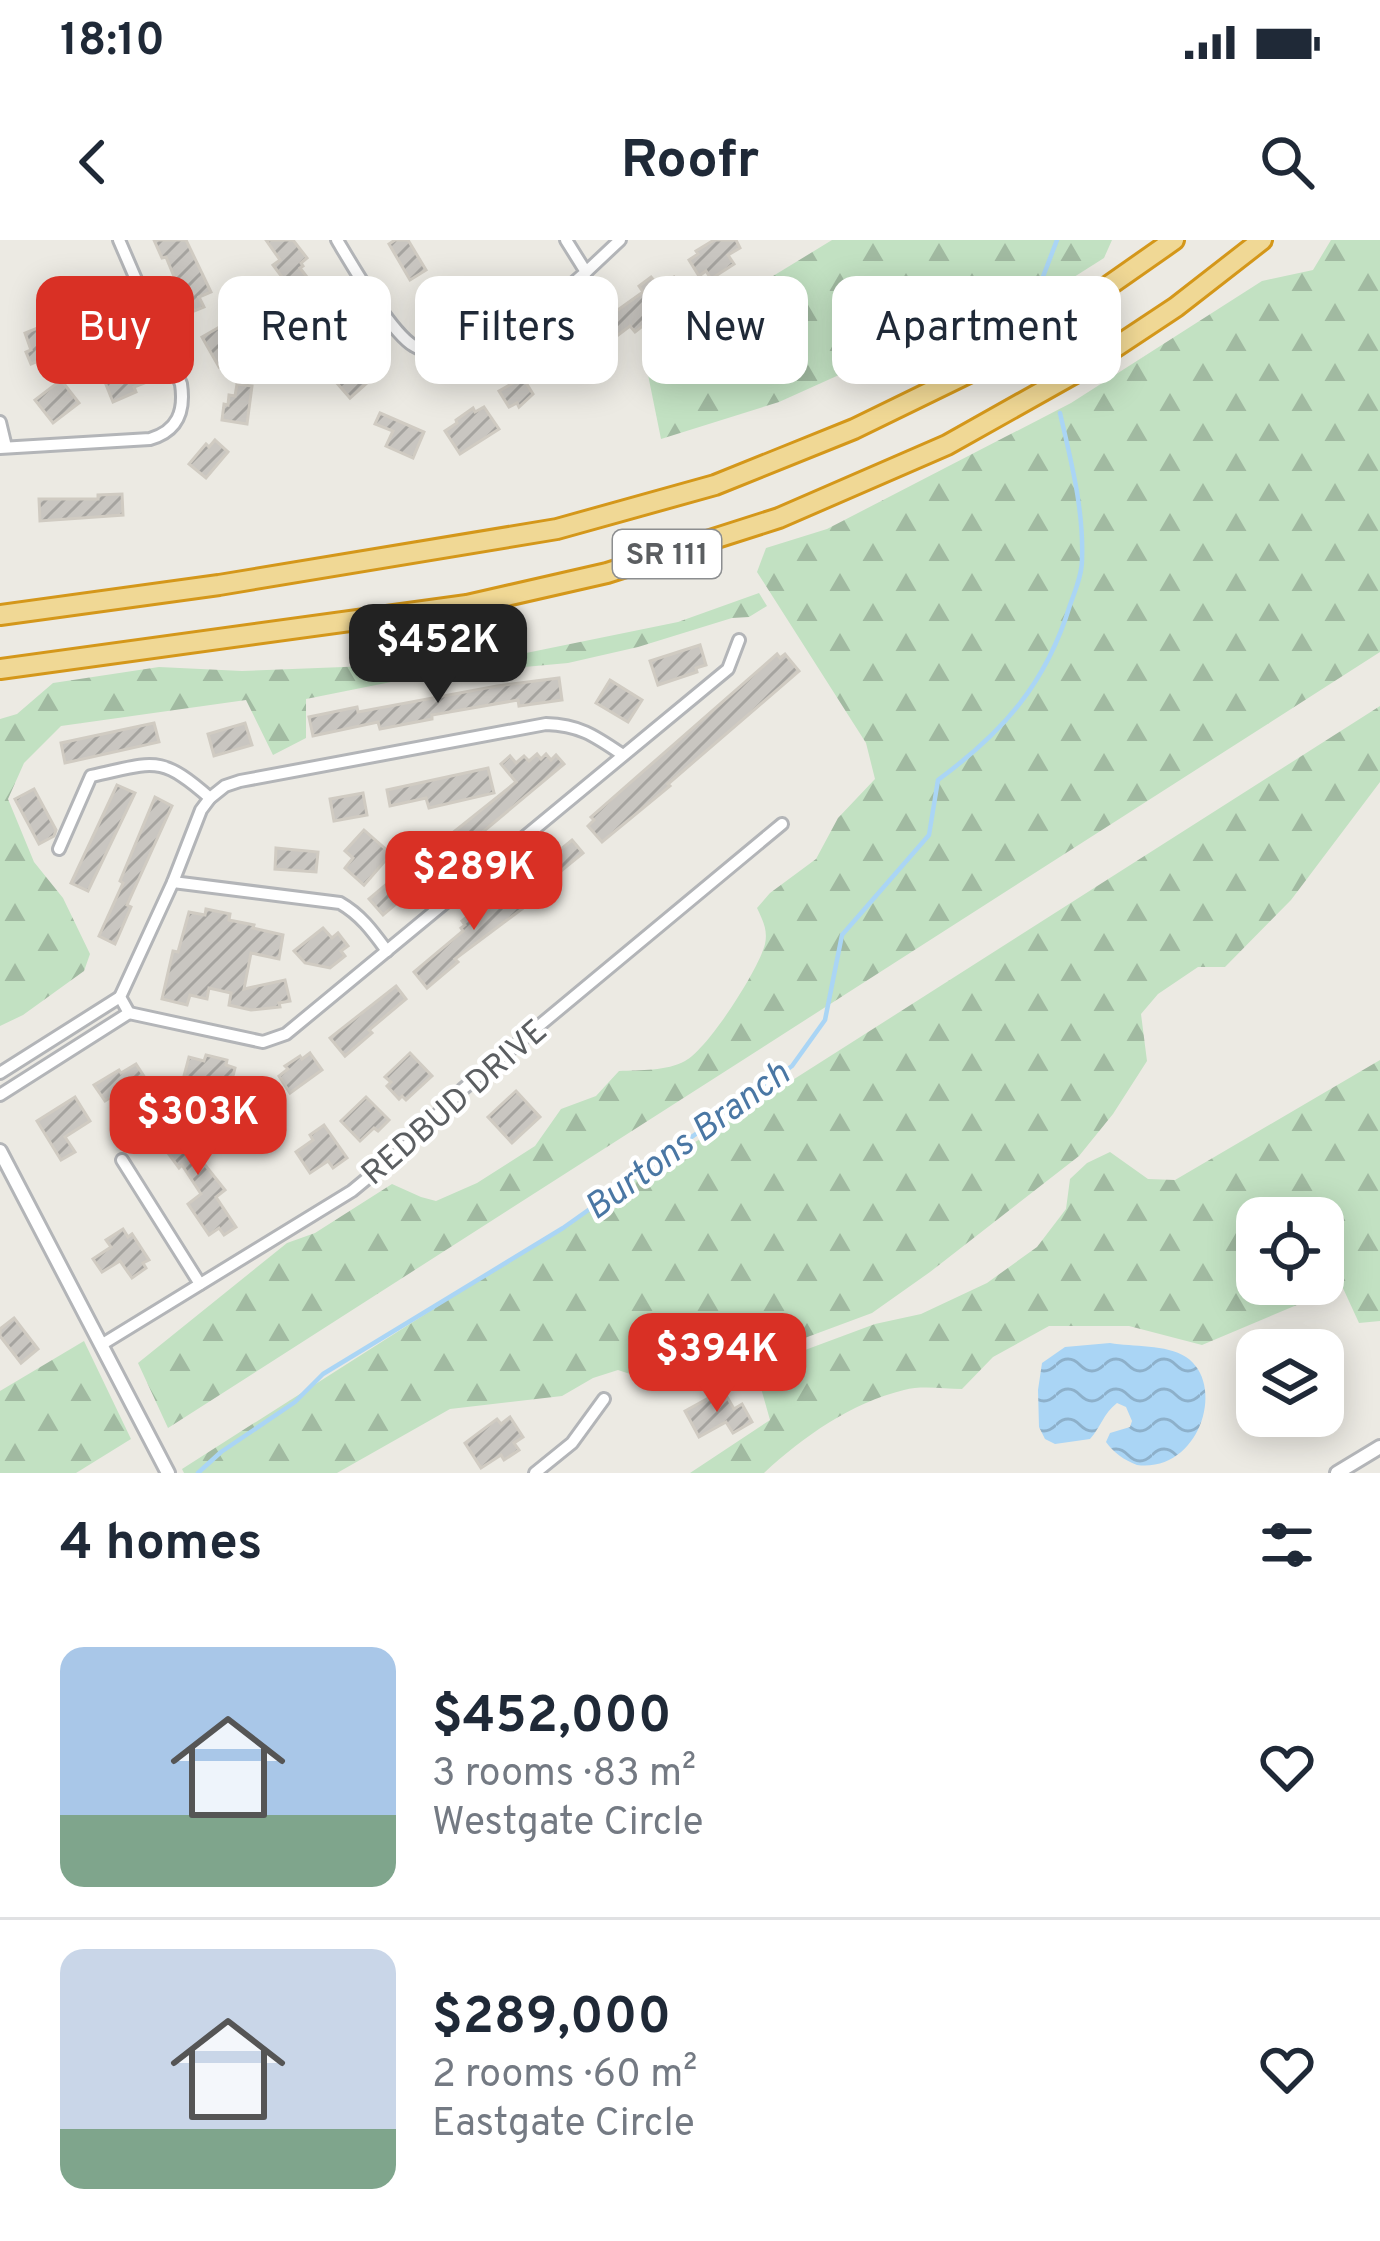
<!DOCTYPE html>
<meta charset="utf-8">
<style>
:root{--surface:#fff;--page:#f6f6f7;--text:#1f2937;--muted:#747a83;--line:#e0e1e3;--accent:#d93025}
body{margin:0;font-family:Overpass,sans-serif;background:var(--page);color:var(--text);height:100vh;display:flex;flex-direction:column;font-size:45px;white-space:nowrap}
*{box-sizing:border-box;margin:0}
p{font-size:39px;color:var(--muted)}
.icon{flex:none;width:66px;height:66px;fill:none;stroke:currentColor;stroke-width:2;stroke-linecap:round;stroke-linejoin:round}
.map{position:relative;height:1233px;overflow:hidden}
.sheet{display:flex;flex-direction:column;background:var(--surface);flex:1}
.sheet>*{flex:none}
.banner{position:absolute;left:36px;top:36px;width:1308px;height:108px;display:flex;gap:24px}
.controls{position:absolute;left:1236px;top:957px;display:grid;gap:24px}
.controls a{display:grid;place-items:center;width:108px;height:108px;border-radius:24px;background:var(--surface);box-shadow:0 6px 30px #0003;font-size:60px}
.price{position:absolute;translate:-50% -102px;padding:0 27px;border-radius:24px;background:var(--accent);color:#fff;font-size:39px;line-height:78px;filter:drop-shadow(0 3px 6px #0008)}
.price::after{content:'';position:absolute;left:50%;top:72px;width:36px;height:27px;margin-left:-18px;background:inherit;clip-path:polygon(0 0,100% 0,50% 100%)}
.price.selected{background:#222;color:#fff}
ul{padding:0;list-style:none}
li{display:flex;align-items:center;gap:36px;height:300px;padding:0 60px}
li+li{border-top:3px solid var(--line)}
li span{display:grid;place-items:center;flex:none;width:336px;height:240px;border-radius:24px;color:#555}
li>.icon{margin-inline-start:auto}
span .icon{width:144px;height:144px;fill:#fffc;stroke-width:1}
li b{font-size:51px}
h2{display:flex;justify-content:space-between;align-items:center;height:144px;padding:0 60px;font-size:51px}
.chip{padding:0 42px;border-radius:24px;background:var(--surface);box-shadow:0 6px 30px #0003;font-size:42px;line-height:108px}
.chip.selected{background:var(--accent);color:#fff}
.status{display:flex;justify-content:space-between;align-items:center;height:84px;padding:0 60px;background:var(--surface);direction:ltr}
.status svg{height:33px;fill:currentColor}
header{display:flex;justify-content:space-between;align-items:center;height:156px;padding:0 60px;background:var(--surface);font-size:54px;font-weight:700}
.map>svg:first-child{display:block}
.forest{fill:url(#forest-firs);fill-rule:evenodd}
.water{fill:url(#water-waves)}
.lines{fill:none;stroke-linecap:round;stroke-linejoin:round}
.stream{stroke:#aad5f5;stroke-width:4.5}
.building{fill:url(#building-hatch);stroke:#d0cbc2;stroke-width:3}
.minor-casing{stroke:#b3b5b8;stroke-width:16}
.tertiary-casing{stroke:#b3b5b8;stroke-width:18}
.motorway-casing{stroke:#d4971a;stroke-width:24}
.minor{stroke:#fff;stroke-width:10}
.tertiary{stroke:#fff;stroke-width:12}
.motorway{stroke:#f0d895;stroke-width:18}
.labels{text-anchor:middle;stroke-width:9;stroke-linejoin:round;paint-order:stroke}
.shield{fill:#fff;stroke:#8c8e90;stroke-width:3}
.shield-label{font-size:30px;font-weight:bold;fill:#5b5e61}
.street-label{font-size:33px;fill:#5b5e61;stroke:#fff}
.water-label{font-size:36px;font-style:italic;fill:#4a77a4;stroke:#fff}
</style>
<div class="status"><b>18:10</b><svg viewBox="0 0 49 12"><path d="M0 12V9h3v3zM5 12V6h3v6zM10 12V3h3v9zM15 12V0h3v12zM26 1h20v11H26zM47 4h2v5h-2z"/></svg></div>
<header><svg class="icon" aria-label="back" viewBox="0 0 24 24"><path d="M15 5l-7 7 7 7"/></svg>Roofr<svg class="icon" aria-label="search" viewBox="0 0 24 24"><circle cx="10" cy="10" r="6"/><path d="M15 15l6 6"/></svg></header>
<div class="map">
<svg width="1380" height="1233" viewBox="0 0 1380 1233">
<defs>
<pattern id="forest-firs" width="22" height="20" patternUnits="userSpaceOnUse" patternTransform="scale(3)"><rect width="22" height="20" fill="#c2e1c2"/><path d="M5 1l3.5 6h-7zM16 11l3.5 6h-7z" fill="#a1baa1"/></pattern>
<pattern id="water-waves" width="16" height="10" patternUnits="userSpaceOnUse" patternTransform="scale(3)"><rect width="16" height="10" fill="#aad5f5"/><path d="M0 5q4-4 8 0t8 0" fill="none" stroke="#8db0ca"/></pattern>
<pattern id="building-hatch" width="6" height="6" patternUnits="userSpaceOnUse" patternTransform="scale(3)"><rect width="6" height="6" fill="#c9c6c1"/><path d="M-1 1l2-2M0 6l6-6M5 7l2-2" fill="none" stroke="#a6a4a0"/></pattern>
</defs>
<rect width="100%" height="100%" fill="#eceae3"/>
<!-- forest -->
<g class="forest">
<path d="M832 0H1112L1104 18 1022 70 1012 57 779 162 661 199 644 115Z"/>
<path d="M1331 0H1380V412L168 1188 138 1123 287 1003 315 993 392 944 421 957 436 961 477 943 535 906 561 869 596 856 619 831C640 830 667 831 685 821 708 809 759 729 765 704 768 690 763 681 757 668L770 653 816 619 838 578 875 539 866 503 757 332 766 308 827 289 1071 163 1262 41 1313 30Z"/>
<path d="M759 353 767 366 749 377 732 378 638 407 568 423 416 437 306 459V498L273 515 246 460 61 486 24 523 8 559 34 622 63 658 90 714 84 731 23 775 0 786V479L17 474 53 443 159 427 242 431 420 424 526 413 678 382Z"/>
<path d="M1380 466V542L1291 660 1225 727H1198L1158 754 1141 774 1147 821 1113 874 1079 916 930 1032 872 1073 802 1099 751 1109 733 1105 696 1107 636 1136 618 1130 593 1138 562 1156 450 1169 337 1233H184L182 1229Z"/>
<path d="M1380 820V1081L1359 1083 1342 1046 1202 1105 1129 1086H1049L993 1117 962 1149C944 1149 922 1145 904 1150 851 1163 804 1196 764 1233H690L770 1180 753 1120 805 1110 875 1084 921 1074 987 1043 1037 1007 1066 969 1070 939 1087 923 1110 912 1148 939 1175 940ZM1257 978H1323V1044H1257Z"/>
<path d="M84 1101 131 1199 76 1233H0V1151Z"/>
</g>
<!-- water -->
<path class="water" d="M1110 1103C1133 1107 1166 1104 1186 1117 1227 1144 1200 1233 1137 1225 1124 1220 1114 1213 1106 1202L1110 1193 1130 1187 1132 1181 1126 1167 1117 1163C1103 1174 1101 1187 1090 1199L1055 1204 1045 1199 1039 1187 1038 1150 1042 1123 1065 1107Z"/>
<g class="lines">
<!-- stream -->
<g class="stream">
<path d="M1036 55 1057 0"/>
<path d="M198 1233 221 1212 295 1162 323 1134 563 988 792 826 825 780 842 695 929 595 938 540C1003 492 1046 444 1070 365 1075 351 1082 335 1082 320 1084 270 1071 221 1060 173"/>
</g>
</g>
<!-- building -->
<g class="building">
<path d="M154 0H186L211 52 199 57 204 67 194 71 192 66 187 68 166 17 162 18Z"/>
<path d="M266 0H293L307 18 301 23 303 26 300 28 310 41 294 53 273 25 280 20Z"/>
<path d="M395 0H408L426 30 410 40 389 4Z"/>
<path d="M714 0H736L740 8 728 15 734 24 711 39 706 31 699 36 689 20 698 14 696 11Z"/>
<path d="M651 37 658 46 674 37 686 52 635 92 630 86 610 101 598 84 643 52 639 46Z"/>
<path d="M439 41 461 69 445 82 422 55Z"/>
<path d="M337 55 345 66 333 74 345 91 328 104 307 75Z"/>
<path d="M102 59 105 64 108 63 114 76 110 78 116 95 101 102 85 66Z"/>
<path d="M45 85 56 114 31 124 26 112 31 110 25 93Z"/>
<path d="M223 85 238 111 227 117 229 121 219 127 202 97Z"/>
<path d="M579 93 592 113 566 130 564 127 556 131 547 117 555 112 554 109Z"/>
<path d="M520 117 527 129 520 133 533 154 519 167 517 163 509 167 499 151 513 143 504 127Z"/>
<path d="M365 118 378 133 350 158 330 135 343 123 351 131Z"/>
<path d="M126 126 129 133 140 128 147 142 134 147 136 152 113 162 105 142 117 137 114 131Z"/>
<path d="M61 140 79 163 53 183 35 160Z"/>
<path d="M237 144 252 146 247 184 222 180 224 164 228 165 229 155 235 156Z"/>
<path d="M484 167 499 189 460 214 445 191 457 183 456 180 473 168 475 172Z"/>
<path d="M380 173 424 192 413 218 386 206 393 191 375 184Z"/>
<path d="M215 200 228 212 206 238 189 224 206 204 209 207Z"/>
<path d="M122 254 123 275 40 281 39 259H98V255Z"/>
<path d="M700 405 706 425 696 428 697 432 658 445 650 421Z"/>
<path d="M777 414 780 418 785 414 799 431 668 544 670 546 602 602 588 586 594 580 591 577Z"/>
<path d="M559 438 562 460 519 466 518 460 432 475V479L380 489 378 482 313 496 309 477 357 467 358 472 497 446Z"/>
<path d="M610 440 642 460 628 482 596 463Z"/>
<path d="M154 483 159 502 65 523 61 503Z"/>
<path d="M245 483 252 505 214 516 208 494Z"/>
<path d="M537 514 541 519 546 514 551 520 556 515 564 524 460 611 424 640 421 637 406 650 409 653 383 675 369 659 433 605 435 607 516 542 501 524 510 516 516 523 524 516 529 521Z"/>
<path d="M488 528 494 553 429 568 426 558 390 566 387 550Z"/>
<path d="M117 545 135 553 88 651 71 643Z"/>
<path d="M34 549 56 590 54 596 39 604 15 559Z"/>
<path d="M363 553 367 575 334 581 330 559Z"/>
<path d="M155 557 172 566 127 665 131 667 115 704 99 696 123 643 120 641Z"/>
<path d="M364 590 391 614 364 645 345 628 353 618 345 611Z"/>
<path d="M572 600 583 613 550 640 539 627Z"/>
<path d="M276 608 318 612 316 632 275 629Z"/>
<path d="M519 642 534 660 455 719 458 722 427 748 414 732 463 691 461 688 465 685 462 681 476 669 479 673 482 670 484 672Z"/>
<path d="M206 669 230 674 229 680 254 685 253 688 283 695 279 719 251 713 244 749 285 740 290 761 279 763 280 767 251 770 229 765 231 753 209 748 207 759 190 755 187 765 162 759 173 711 178 712 189 672 205 675Z"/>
<path d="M323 688 332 698 338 693 348 706 341 711 345 716 330 728 305 723 294 711Z"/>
<path d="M396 746 406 759 369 790 372 793 345 816 330 798Z"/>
<path d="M310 813 322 830 290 853 279 836 288 829 285 826 300 816 302 819Z"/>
<path d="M410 813 432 836 406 860 402 856 399 859 387 846 391 842 385 837Z"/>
<path d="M206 815 227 820 226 825 235 828 230 848 184 836 189 817 204 821Z"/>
<path d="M136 824 155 853 138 865 129 852 117 860 114 855 105 861 94 845 119 830 121 833Z"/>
<path d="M516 851 540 877 512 903 488 877Z"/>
<path d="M75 857 90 881 65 897 75 912 61 920 37 881Z"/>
<path d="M366 857 389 880 378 891 374 888 360 901 341 881Z"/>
<path d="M179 875 207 915 201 920 225 950 216 957 236 987 224 995 219 988 209 995 188 964 201 954 182 925 179 928 165 909 168 906 163 898 173 891 168 883Z"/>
<path d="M324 885 347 918 333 928 328 921 310 933 296 912 313 900 310 895Z"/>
<path d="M123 989 128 997 132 994 149 1020 143 1023 146 1028 132 1038 120 1021 102 1032 93 1019 111 1007 106 1000Z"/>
<path d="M14 1078 38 1109 21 1123 0 1096V1089Z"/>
<path d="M723 1150 734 1169 742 1164 752 1182 733 1193 726 1182 699 1197 685 1171Z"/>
<path d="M510 1177 523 1197 514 1203 519 1210 504 1220 501 1215 481 1228 465 1203 497 1179 501 1184Z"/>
</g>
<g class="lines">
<defs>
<g id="minor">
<path d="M337 0C352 25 391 93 414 106 424 112 438 115 450 113 488 107 557 59 586 32L566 0"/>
<path d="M586 32 620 0"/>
<path d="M0 182 6 207"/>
<path d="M0 208 150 199C178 191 185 171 181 144L119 0"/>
<path d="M59 609 91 536C153 523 159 513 210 558"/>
<path d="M173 642 340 663C361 675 373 692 387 711"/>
<path d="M129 773 263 802 286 794 728 429 739 400"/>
<path d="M129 773 120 757 173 642 201 570 210 558 225 546 240 541 546 484C580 485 595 496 623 515"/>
<path d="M0 833 120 757"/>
<path d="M0 855 129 773"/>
<path d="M122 920 200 1044"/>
<path d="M101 1105 352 951 404 908 463 849 782 584"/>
<path d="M535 1233 572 1203 604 1159"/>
</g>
<g id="tertiary">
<path d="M0 911 168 1233"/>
<path d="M1337 1233 1380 1207"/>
</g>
<g id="motorway">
<path d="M0 375 219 345 557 289 715 245 854 189 977 129 1064 77 1174 0"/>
<path d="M0 429 467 365 607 333 779 278 947 205 1084 128 1176 67 1262 0"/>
</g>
</defs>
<!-- minor casing -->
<use href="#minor" class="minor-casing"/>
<!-- tertiary casing -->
<use href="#tertiary" class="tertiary-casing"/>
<!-- motorway casing -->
<use href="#motorway" class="motorway-casing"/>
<!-- minor -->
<use href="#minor" class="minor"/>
<!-- tertiary -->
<use href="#tertiary" class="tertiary"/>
<!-- motorway -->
<use href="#motorway" class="motorway"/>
</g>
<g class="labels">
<!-- shield labels -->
<rect class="shield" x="613" y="290" width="108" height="48" rx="9"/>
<g class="shield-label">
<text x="667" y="324">SR 111</text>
</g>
<!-- street labels -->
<g class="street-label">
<text transform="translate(453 861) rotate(-41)" y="12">REDBUD DRIVE</text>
</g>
<!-- water labels -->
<g class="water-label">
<text transform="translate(686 899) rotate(-36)" y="13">Burtons Branch</text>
</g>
</g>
</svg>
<div class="controls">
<a><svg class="icon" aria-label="locate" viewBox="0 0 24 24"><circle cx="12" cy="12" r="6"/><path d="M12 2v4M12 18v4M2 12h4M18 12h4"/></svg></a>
<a><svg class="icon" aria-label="layers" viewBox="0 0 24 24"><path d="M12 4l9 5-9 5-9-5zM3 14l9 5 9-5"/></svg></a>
</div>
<b class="price selected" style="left:438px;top:466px">$452K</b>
<b class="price" style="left:474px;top:693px">$289K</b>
<b class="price" style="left:198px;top:938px">$303K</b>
<b class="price" style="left:717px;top:1175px">$394K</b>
<div class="banner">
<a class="chip selected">Buy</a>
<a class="chip">Rent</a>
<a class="chip">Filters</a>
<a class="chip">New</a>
<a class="chip">Apartment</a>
</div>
</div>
<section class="sheet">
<h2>4 homes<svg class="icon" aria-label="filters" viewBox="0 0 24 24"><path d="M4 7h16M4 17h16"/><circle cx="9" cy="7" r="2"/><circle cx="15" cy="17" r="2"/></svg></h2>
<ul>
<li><span style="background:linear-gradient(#a9c7e8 70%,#7fa58c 0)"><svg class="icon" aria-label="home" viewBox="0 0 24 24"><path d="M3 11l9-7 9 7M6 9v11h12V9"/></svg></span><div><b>$452,000</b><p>3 rooms · 83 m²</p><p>Westgate Circle</p></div><svg class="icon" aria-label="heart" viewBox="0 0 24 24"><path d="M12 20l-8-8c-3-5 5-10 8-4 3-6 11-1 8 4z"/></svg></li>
<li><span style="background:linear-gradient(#c9d6e8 75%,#7fa58c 0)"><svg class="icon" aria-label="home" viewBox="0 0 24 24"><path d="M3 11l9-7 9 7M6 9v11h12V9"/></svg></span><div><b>$289,000</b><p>2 rooms · 60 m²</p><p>Eastgate Circle</p></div><svg class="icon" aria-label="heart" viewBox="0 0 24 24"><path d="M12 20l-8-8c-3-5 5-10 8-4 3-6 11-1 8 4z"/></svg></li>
</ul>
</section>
